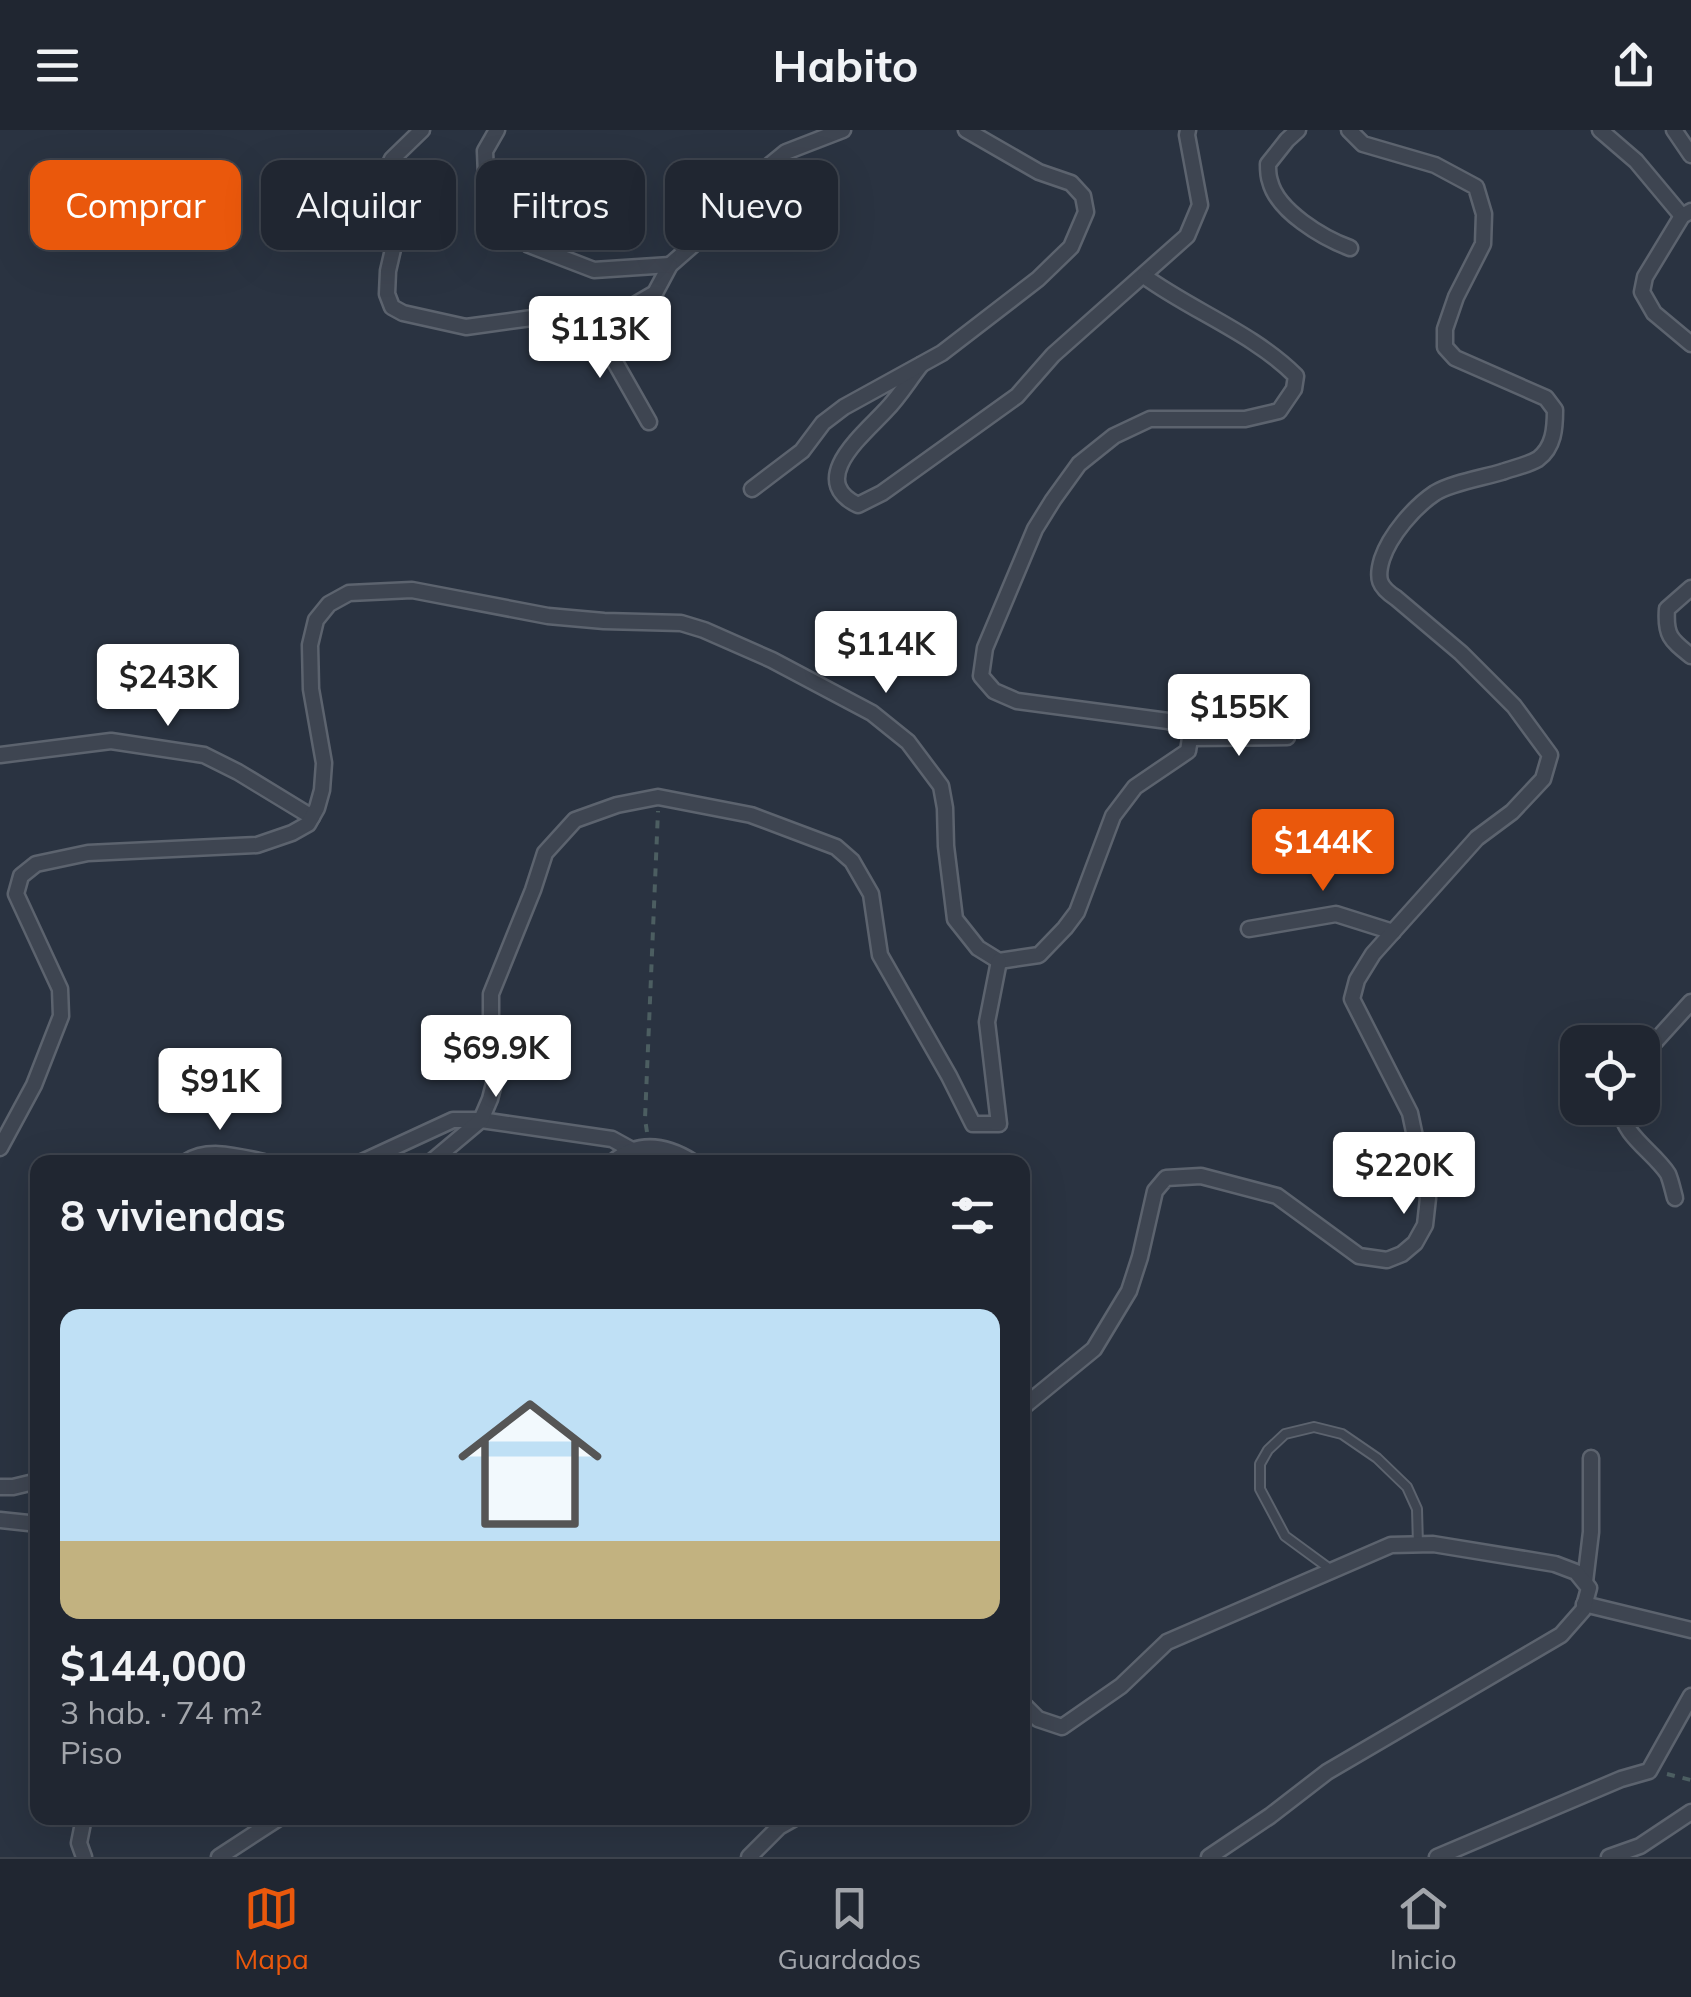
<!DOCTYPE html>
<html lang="es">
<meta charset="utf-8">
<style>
:root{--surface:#202631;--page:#2d323d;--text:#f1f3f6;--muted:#a2a5ab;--line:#3d434d;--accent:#ea580c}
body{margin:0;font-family:Mulish,sans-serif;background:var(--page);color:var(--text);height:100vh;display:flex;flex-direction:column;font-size:38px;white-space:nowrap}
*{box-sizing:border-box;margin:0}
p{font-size:32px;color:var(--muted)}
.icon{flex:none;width:55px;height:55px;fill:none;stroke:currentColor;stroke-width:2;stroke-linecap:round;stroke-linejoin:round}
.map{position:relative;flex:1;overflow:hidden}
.sheet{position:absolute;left:30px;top:1025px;width:1000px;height:670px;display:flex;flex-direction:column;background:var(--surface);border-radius:20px;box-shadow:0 10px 40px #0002,0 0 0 2px var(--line)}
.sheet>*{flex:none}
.banner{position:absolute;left:30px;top:30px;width:1000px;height:90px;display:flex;gap:20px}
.buttons{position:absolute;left:1560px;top:895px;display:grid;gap:20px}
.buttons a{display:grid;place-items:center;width:100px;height:100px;border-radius:20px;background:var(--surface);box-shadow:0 10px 40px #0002,0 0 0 2px var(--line);font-size:50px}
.price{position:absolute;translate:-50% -85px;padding:0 22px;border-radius:10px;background:#fff;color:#222;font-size:32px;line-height:65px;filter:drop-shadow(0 2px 5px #0008)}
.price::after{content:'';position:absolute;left:50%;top:60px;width:30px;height:22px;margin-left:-15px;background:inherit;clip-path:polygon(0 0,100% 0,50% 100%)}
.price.current{background:var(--accent);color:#fff}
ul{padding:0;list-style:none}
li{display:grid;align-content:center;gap:20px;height:530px;padding:0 30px}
li span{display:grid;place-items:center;height:310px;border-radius:20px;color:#555}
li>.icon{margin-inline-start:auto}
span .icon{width:180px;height:180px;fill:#fffc;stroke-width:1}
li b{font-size:42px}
h2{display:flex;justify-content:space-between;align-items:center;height:120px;padding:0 30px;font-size:42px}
.pill{padding:0 35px;border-radius:20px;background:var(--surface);box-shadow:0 10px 40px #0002,0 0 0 2px var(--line);font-size:35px;line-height:90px}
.pill.current{background:var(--accent);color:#fff}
header{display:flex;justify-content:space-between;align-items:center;height:130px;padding:0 30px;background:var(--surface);font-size:45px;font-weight:700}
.tab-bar{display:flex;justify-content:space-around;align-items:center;height:140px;border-top:2px solid var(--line);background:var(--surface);font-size:28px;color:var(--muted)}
.tab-bar a{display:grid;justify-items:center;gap:5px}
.tab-bar .current{color:var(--accent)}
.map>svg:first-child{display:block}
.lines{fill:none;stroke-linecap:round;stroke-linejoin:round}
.service-casing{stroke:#5c636e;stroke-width:12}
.minor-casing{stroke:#5c636e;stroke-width:19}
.path{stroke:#4c5e61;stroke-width:4;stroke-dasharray:8 8;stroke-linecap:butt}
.service{stroke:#3e4551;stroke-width:8}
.minor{stroke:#3e4551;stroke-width:14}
</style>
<header><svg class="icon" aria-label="menu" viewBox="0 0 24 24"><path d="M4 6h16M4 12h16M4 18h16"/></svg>Habito<svg class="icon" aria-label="share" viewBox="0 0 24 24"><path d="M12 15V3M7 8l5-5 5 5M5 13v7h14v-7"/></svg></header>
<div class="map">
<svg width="1691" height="1727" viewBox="0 0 1691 1727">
<rect width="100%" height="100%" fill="#2a3341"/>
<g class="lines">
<defs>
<path id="service" d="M1330 1439 1285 1406 1260 1359V1334L1268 1320 1285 1304 1314 1297 1342 1304 1377 1328 1407 1357 1417 1379 1418 1415"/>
<g id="minor">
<path d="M422 0 392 29 380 54 382 74 394 94V115L388 141 387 164 392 177 403 183 466 197 539 187H606L631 177 655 163 670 135 717 94 765 39 786 22 843 0"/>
<path d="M497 0 485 21 487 69 529 115 594 140 670 135"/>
<path d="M1298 0 1287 10 1268 34C1268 40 1268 46 1270 51 1277 81 1323 108 1350 118"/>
<path d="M1600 0 1636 31 1682 86"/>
<path d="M1674 0 1691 25"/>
<path d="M1691 81 1682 86 1645 147 1642 162 1654 183 1691 214"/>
<path d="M590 188 649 292"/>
<path d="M921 235C909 250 899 267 886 280 864 304 806 350 858 375L882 363 1017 266 1053 225 1187 106 1200 75 1187 5 1188 0"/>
<path d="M752 359 802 321 823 293 844 277 942 223 1038 149 1071 117 1086 82 1083 66 1071 53 1039 42 966 0"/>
<path d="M1691 458 1667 479C1665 506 1671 510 1691 526"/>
<path d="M1190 608 1287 607"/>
<path d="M0 625 111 611 204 625 238 642 312 687"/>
<path d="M1249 799 1336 784 1393 802"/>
<path d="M1642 926 1691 872"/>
<path d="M1621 978C1622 1005 1654 1022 1668 1044 1671 1051 1673 1061 1675 1068"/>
<path d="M0 1018 34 955 61 886 60 859 16 764 21 746 36 734 88 723 257 715 292 703 308 694 317 678 322 660 324 633 311 559 310 515 316 490 329 474 349 463 412 460 548 486 604 491 681 493 704 500 772 530 872 583 908 612 941 656 945 678 946 716 955 789 978 818 999 831 1039 825 1065 798 1077 782 1113 686 1135 657 1188 621 1190 608 1185 598 1168 591 1017 571 994 561 981 546 985 518 1035 399 1053 370 1079 334 1114 306 1150 289H1245L1279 281 1294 259 1296 246C1253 203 1192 181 1144 146"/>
<path d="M186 1032C209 1017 239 1027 264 1032"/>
<path d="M362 1032 453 990H481L612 1009 632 1020"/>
<path d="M431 1032 481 990 490 969 497 942 491 889V864L533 760 545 723 575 690 617 675 658 667 751 685 836 717 852 731 871 764 880 825 949 946 973 994H999L987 892 999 831"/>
<path d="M613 1032C639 1010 666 1015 693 1032"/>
<path d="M1022 1278 1094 1219 1129 1161 1140 1127 1155 1061 1166 1048 1201 1046 1277 1066 1359 1126 1387 1130 1402 1124 1415 1113 1425 1095 1428 1068 1410 983 1352 869 1357 850 1373 824 1477 708 1512 682 1543 649 1550 625 1514 576 1461 523 1396 468C1379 457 1376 449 1382 429 1390 405 1414 377 1435 363 1451 353 1482 348 1502 342 1513 338 1528 335 1538 329 1554 317 1555 298 1555 280L1546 268 1455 228 1445 217V199L1456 167 1483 114 1484 84 1476 57 1435 35 1363 14 1349 0"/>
<path d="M0 1357H13L38 1351"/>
<path d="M0 1390 38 1394"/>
<path d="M1585 1452 1591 1402V1328"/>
<path d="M1584 1474 1691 1500"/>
<path d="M1022 1573 1038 1589 1062 1597 1121 1556 1167 1512 1391 1415 1433 1414 1555 1434 1576 1442 1589 1458 1583 1480 1561 1505 1327 1642 1270 1686 1209 1727"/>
<path d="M84 1727 79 1713 84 1688"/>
<path d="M219 1727 279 1688"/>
<path d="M749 1727 779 1697 795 1688"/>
<path d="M1437 1727 1621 1649 1649 1641 1691 1566"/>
<path d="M1609 1727 1640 1716 1691 1682"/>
</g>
</defs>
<!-- service casing -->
<use href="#service" class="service-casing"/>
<!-- minor casing -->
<use href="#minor" class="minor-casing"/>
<!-- path -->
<g class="path">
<path d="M647 1002 645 989 658 681"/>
<path d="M1667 1644 1691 1650"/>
</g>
<!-- service -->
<use href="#service" class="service"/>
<!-- minor -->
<use href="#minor" class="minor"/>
</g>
</svg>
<div class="buttons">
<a><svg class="icon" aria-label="locate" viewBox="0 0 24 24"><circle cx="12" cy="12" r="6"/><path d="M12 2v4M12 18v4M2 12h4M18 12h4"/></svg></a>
</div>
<b class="price" style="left:600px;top:251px">$113K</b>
<b class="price" style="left:886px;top:566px">$114K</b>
<b class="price" style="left:168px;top:599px">$243K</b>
<b class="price" style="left:1239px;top:629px">$155K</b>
<b class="price current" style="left:1323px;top:764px">$144K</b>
<b class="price" style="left:496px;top:970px">$69.9K</b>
<b class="price" style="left:220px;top:1003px">$91K</b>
<b class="price" style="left:1404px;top:1087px">$220K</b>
<div class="banner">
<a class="pill current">Comprar</a>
<a class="pill">Alquilar</a>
<a class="pill">Filtros</a>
<a class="pill">Nuevo</a>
</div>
<section class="sheet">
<h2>8 viviendas<svg class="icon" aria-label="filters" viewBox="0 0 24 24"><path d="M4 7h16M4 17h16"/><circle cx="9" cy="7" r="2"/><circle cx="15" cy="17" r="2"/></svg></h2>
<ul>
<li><span style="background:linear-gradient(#bfe0f5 75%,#c2b280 0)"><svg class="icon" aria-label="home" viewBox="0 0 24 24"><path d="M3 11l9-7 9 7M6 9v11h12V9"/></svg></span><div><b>$144,000</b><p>3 hab. · 74 m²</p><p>Piso</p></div></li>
</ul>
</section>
</div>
<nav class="tab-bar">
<a class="current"><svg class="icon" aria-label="map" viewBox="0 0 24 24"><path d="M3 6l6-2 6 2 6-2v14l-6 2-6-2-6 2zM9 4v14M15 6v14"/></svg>Mapa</a>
<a><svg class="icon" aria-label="saved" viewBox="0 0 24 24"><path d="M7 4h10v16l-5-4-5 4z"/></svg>Guardados</a>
<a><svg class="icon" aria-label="home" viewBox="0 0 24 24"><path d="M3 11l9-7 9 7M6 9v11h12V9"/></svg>Inicio</a>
</nav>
